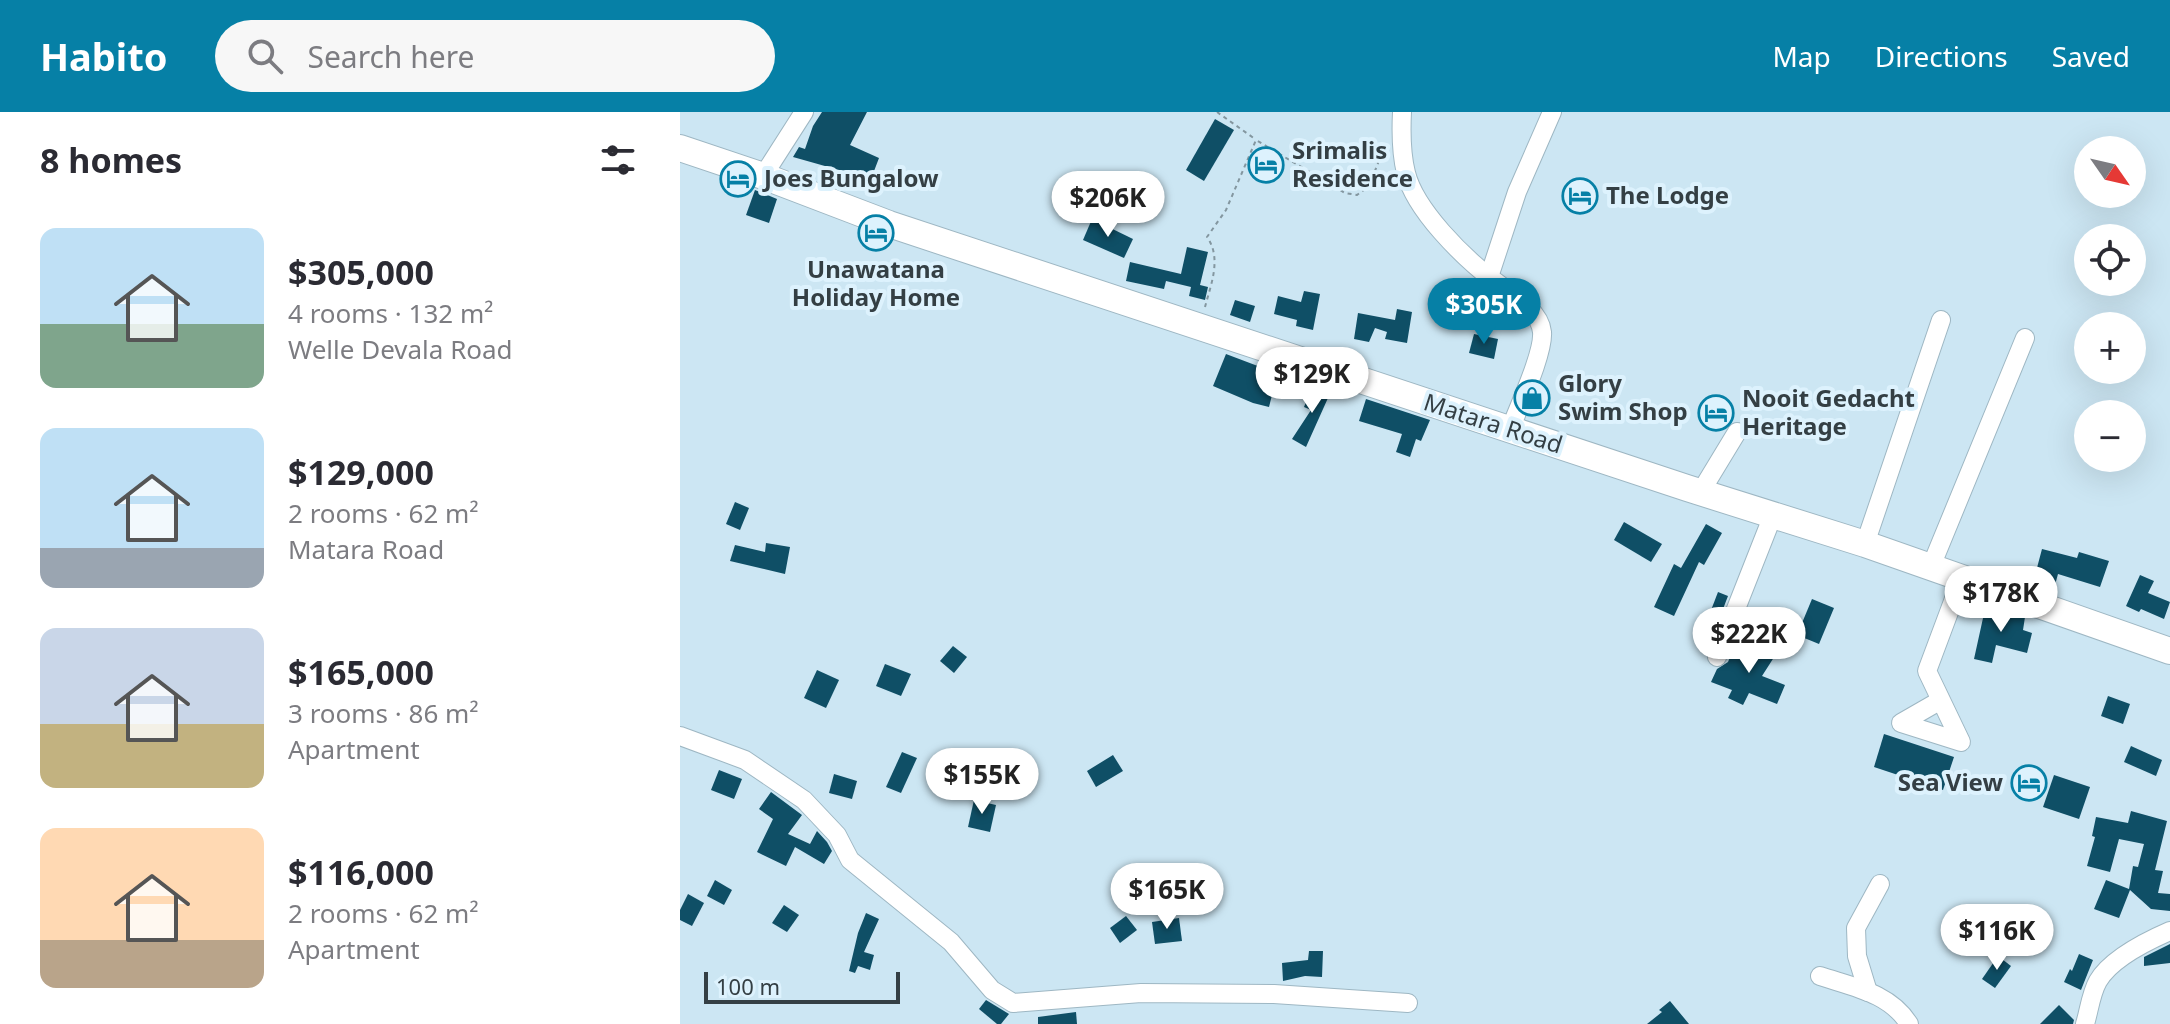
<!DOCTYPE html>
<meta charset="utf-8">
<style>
:root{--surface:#fff;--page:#f7f7f7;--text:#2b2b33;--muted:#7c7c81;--accent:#0680a6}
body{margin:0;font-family:"Noto Sans",sans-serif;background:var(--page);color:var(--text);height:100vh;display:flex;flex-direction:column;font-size:30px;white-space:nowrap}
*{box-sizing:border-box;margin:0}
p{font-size:26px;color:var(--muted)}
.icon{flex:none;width:44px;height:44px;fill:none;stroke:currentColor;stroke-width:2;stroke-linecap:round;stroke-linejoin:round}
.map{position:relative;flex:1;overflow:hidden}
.panel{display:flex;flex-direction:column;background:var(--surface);width:680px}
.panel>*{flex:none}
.needle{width:52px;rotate:124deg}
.controls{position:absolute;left:1394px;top:24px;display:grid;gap:16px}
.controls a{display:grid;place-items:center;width:72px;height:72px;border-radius:50%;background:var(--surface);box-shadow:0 8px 32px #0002;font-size:40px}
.scale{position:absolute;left:24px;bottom:20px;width:196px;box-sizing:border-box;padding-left:8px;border:4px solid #343f44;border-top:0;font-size:22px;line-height:28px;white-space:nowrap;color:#343f44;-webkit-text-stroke:6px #ddf2fd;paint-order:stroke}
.price{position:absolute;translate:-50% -68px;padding:0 18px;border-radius:28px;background:#fff;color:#222;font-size:26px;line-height:52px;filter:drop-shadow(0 2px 4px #0008)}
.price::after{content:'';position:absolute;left:50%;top:48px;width:24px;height:18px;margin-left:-12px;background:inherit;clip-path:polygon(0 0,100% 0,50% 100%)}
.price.on{background:var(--accent);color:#fff}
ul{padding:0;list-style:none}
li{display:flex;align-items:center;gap:24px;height:200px;padding:0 40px}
li span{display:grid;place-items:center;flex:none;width:224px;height:160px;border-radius:16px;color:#555}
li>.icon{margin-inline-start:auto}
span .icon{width:96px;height:96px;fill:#fffc;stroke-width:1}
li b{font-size:34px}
h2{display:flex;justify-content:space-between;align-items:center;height:96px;padding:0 40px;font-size:34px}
header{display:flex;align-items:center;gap:48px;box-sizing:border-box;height:112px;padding:0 40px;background:var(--accent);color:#fff}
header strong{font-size:38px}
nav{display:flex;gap:44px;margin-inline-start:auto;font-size:28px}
.search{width:560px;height:72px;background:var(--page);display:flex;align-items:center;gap:20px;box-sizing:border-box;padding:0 28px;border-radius:44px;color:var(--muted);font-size:30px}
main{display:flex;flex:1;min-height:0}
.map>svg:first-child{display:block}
.building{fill:#0f4f66}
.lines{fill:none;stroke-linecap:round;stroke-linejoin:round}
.minor-casing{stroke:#9eb7c3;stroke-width:20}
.highway-casing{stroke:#9eb7c3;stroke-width:28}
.path{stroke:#83969f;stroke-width:2;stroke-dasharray:4 4;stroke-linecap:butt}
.minor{stroke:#fff;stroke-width:18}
.highway{stroke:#fff;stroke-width:26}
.labels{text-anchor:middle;stroke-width:8;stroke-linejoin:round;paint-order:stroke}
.poi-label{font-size:24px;font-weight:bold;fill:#343f44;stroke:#ddf2fd;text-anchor:start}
.street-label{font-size:24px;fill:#343f44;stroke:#ddf2fd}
</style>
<header>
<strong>Habito</strong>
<div class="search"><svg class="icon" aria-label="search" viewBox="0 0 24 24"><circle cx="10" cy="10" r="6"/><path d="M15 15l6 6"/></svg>Search here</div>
<nav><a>Map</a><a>Directions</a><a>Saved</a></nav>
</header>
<main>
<section class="panel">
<h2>8 homes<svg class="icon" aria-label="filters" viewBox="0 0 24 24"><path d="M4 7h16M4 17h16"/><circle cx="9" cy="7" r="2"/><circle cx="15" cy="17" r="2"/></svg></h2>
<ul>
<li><span style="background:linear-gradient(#bfe0f5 60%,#7fa58c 0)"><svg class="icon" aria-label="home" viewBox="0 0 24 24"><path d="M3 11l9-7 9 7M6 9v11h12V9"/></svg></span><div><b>$305,000</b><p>4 rooms · 132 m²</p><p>Welle Devala Road</p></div></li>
<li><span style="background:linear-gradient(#bfe0f5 75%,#9aa5b1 0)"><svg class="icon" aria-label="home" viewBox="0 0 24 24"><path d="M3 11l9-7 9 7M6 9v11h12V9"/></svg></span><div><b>$129,000</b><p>2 rooms · 62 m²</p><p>Matara Road</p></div></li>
<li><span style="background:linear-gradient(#c9d6e8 60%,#c2b280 0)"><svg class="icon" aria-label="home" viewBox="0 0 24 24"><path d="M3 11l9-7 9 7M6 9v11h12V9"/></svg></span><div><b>$165,000</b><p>3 rooms · 86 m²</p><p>Apartment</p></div></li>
<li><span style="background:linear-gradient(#ffd9b3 70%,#b9a48a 0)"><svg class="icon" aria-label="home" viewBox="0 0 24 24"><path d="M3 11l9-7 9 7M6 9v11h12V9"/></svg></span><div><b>$116,000</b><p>2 rooms · 62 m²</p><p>Apartment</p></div></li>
</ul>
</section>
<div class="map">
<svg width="1490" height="912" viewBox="0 0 1490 912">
<rect width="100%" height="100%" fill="#cce6f3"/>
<!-- building -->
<g class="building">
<path d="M142 0H187L170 33 199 46 191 67 113 45 119 35 125 37 133 14Z"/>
<path d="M535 7 554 18 524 69 506 58Z"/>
<path d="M75 78 97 87 89 111 66 103Z"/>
<path d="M412 107 453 127 444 146 403 128Z"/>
<path d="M507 135 528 140 520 173 528 175 525 188 509 184 511 175 486 169 484 177 446 169 450 150 501 162Z"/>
<path d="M624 179 640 182 633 218 616 214 617 208 594 202 598 184 621 190Z"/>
<path d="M555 188 575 194 570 210 550 203Z"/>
<path d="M717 197 732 200 727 231 705 227 707 220 695 216 689 230 674 227 678 201 715 208Z"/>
<path d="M794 222 818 227 814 247 789 241Z"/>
<path d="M546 242 583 256 584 253 629 268 622 282 595 271 589 295 573 291 533 274Z"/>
<path d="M647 274 652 277 626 335 612 327 631 298 624 295 632 276 643 280Z"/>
<path d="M686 287 750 308 741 329 736 327 730 345 716 340 722 322 679 309Z"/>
<path d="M55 390 69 396 60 418 46 412Z"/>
<path d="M944 410 982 432 971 450 934 428Z"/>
<path d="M1026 412 1042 421 1024 453 1019 450 994 504 974 495 994 452 1001 456Z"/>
<path d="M86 431 110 435 105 462 50 449 55 433 85 440Z"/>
<path d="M1362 437 1397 446 1399 440 1429 449 1420 475 1378 462 1375 473 1354 467Z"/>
<path d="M1460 463 1474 469 1468 481 1490 490 1484 507 1461 497 1459 500 1446 494Z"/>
<path d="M1038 480 1048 484 1030 531 1020 527Z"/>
<path d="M1132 487 1154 496 1139 532 1117 523Z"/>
<path d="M1305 497 1320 501 1321 497 1345 505 1343 518 1352 521 1347 541 1316 533 1312 551 1294 547Z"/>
<path d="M1083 530 1098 539 1082 564 1105 573 1097 592 1069 581 1063 593 1048 586 1052 578 1031 570 1037 557 1048 550 1055 533 1075 542Z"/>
<path d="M273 534 287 545 274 561 260 549Z"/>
<path d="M205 552 231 562 221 584 196 574Z"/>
<path d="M137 558 159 568 146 596 124 586Z"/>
<path d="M1428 584 1450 592 1443 612 1421 604Z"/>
<path d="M1204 622 1274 645 1263 678 1194 655Z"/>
<path d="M1451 634 1482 648 1476 664 1444 650Z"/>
<path d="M222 640 237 646 221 681 206 675Z"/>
<path d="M433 643 443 659 416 675 407 659Z"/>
<path d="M39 658 62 667 54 687 31 678Z"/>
<path d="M154 662 177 669 172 687 149 681Z"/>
<path d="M1374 663 1410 675 1399 707 1363 695Z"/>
<path d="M91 680 122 703 108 722 130 732 137 719 147 730 152 739 144 752 115 735 106 754 77 740 93 707 79 697Z"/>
<path d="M294 688 316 693 310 720 288 715Z"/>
<path d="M1451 699 1487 709 1475 758 1483 759 1478 781 1490 782V799L1471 797 1450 778 1439 806 1414 797 1426 768 1449 777 1453 754 1458 755 1464 732 1439 727 1430 760 1407 754 1415 725 1412 724 1416 705 1448 711Z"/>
<path d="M483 765 499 774 485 798 470 789Z"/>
<path d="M35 768 52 778 44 793 27 784Z"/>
<path d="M8 782 24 791 12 814 0 808V798Z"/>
<path d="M104 793 119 803 107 820 92 811Z"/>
<path d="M186 801 199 807 184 840 194 843 190 858 178 854 175 861 169 859 178 821Z"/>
<path d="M446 804 457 818 440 831 430 816Z"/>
<path d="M499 806 502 829 475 832 472 810Z"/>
<path d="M1490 832V851L1464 854V845Z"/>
<path d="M629 839H643L642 865 625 864 603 869 602 851 628 848Z"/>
<path d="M1399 842 1413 848 1401 878 1384 870 1390 857 1392 859Z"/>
<path d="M1318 844 1331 854 1315 876 1302 867Z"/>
<path d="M306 888 329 902 321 912H317L299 897Z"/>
<path d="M990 889 1009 912H967L982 900 979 898Z"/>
<path d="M1379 893 1394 908 1393 912H1360Z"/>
<path d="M396 900 397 912H358V905Z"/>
</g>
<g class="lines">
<defs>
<g id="minor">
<path d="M722 0C721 20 721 41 726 61 735 98 783 145 813 168 829 180 860 198 862 220 864 241 838 296 830 318"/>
<path d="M83 64 124 0"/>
<path d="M809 165 837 80 872 0"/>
<path d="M1020 381 1057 320"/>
<path d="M1185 432 1261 208"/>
<path d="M1250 457 1345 226"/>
<path d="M1037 545 1093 403"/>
<path d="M1261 588 1221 611 1281 630 1247 559 1281 468"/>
<path d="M0 624 65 648 124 688 157 723 170 748 271 830 312 878 333 891 461 881 594 882 728 891"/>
<path d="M1140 864C1173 875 1210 881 1229 912"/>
<path d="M1188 880 1177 844 1176 816 1200 772"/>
<path d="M1405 912C1409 899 1411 881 1418 869 1431 847 1467 829 1490 819"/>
</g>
<path id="highway" d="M0 36 83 64 209 112 1007 376 1185 432 1490 539"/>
</defs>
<!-- minor casing -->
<use href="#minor" class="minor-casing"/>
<!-- highway casing -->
<use href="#highway" class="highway-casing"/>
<!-- path -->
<g class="path">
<path d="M537 0 575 27"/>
<path d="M525 195C531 172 542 146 527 125L546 98 576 28 665 81 677 83 689 74 706 31"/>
</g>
<!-- minor -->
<use href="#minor" class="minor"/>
<!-- highway -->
<use href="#highway" class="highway"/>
</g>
<!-- icons -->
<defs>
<symbol id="hotel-ring" viewBox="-11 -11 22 22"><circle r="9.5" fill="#ddf2fd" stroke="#0680a6" stroke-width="1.5"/><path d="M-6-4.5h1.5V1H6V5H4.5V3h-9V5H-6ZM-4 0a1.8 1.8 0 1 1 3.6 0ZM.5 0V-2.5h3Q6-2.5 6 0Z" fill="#0680a6"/></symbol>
<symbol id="shop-ring" viewBox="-11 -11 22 22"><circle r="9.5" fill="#ddf2fd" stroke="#0680a6" stroke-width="1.5"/><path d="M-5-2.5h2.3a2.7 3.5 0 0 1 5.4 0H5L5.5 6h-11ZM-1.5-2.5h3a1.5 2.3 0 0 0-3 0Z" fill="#0680a6"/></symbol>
</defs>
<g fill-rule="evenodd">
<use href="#hotel-ring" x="566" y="33" width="40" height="40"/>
<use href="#hotel-ring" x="38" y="47" width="40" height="40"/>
<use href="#hotel-ring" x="880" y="64" width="40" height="40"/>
<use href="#hotel-ring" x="176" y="101" width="40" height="40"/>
<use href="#shop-ring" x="832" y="266" width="40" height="40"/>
<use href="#hotel-ring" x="1016" y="281" width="40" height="40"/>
<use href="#hotel-ring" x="1329" y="651" width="40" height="40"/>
</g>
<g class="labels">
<!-- poi labels -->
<g class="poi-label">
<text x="612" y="47">Srimalis<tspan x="612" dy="28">Residence</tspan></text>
<text x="84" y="75">Joes Bungalow</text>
<text x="926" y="92">The Lodge</text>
<text x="196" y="166" text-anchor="middle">Unawatana<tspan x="196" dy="28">Holiday Home</tspan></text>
<text x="878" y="280">Glory<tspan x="878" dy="28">Swim Shop</tspan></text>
<text x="1062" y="295">Nooit Gedacht<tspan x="1062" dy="28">Heritage</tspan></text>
<text x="1323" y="679" text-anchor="end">Sea View</text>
</g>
<!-- street labels -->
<g class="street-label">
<text transform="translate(813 312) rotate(18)" y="8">Matara Road</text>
</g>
</g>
</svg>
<div class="controls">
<a><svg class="needle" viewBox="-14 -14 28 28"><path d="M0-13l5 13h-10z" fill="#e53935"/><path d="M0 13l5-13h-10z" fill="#7c7c81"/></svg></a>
<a><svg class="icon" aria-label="locate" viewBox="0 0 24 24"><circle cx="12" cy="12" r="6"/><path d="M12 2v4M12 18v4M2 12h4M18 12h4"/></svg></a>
<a>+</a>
<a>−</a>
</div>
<div class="scale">100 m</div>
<b class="price" style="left:428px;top:127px">$206K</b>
<b class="price on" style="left:804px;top:234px">$305K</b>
<b class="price" style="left:632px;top:303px">$129K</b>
<b class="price" style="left:1321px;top:522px">$178K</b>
<b class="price" style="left:1069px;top:563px">$222K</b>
<b class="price" style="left:302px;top:704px">$155K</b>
<b class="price" style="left:487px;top:819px">$165K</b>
<b class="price" style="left:1317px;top:860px">$116K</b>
</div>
</main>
